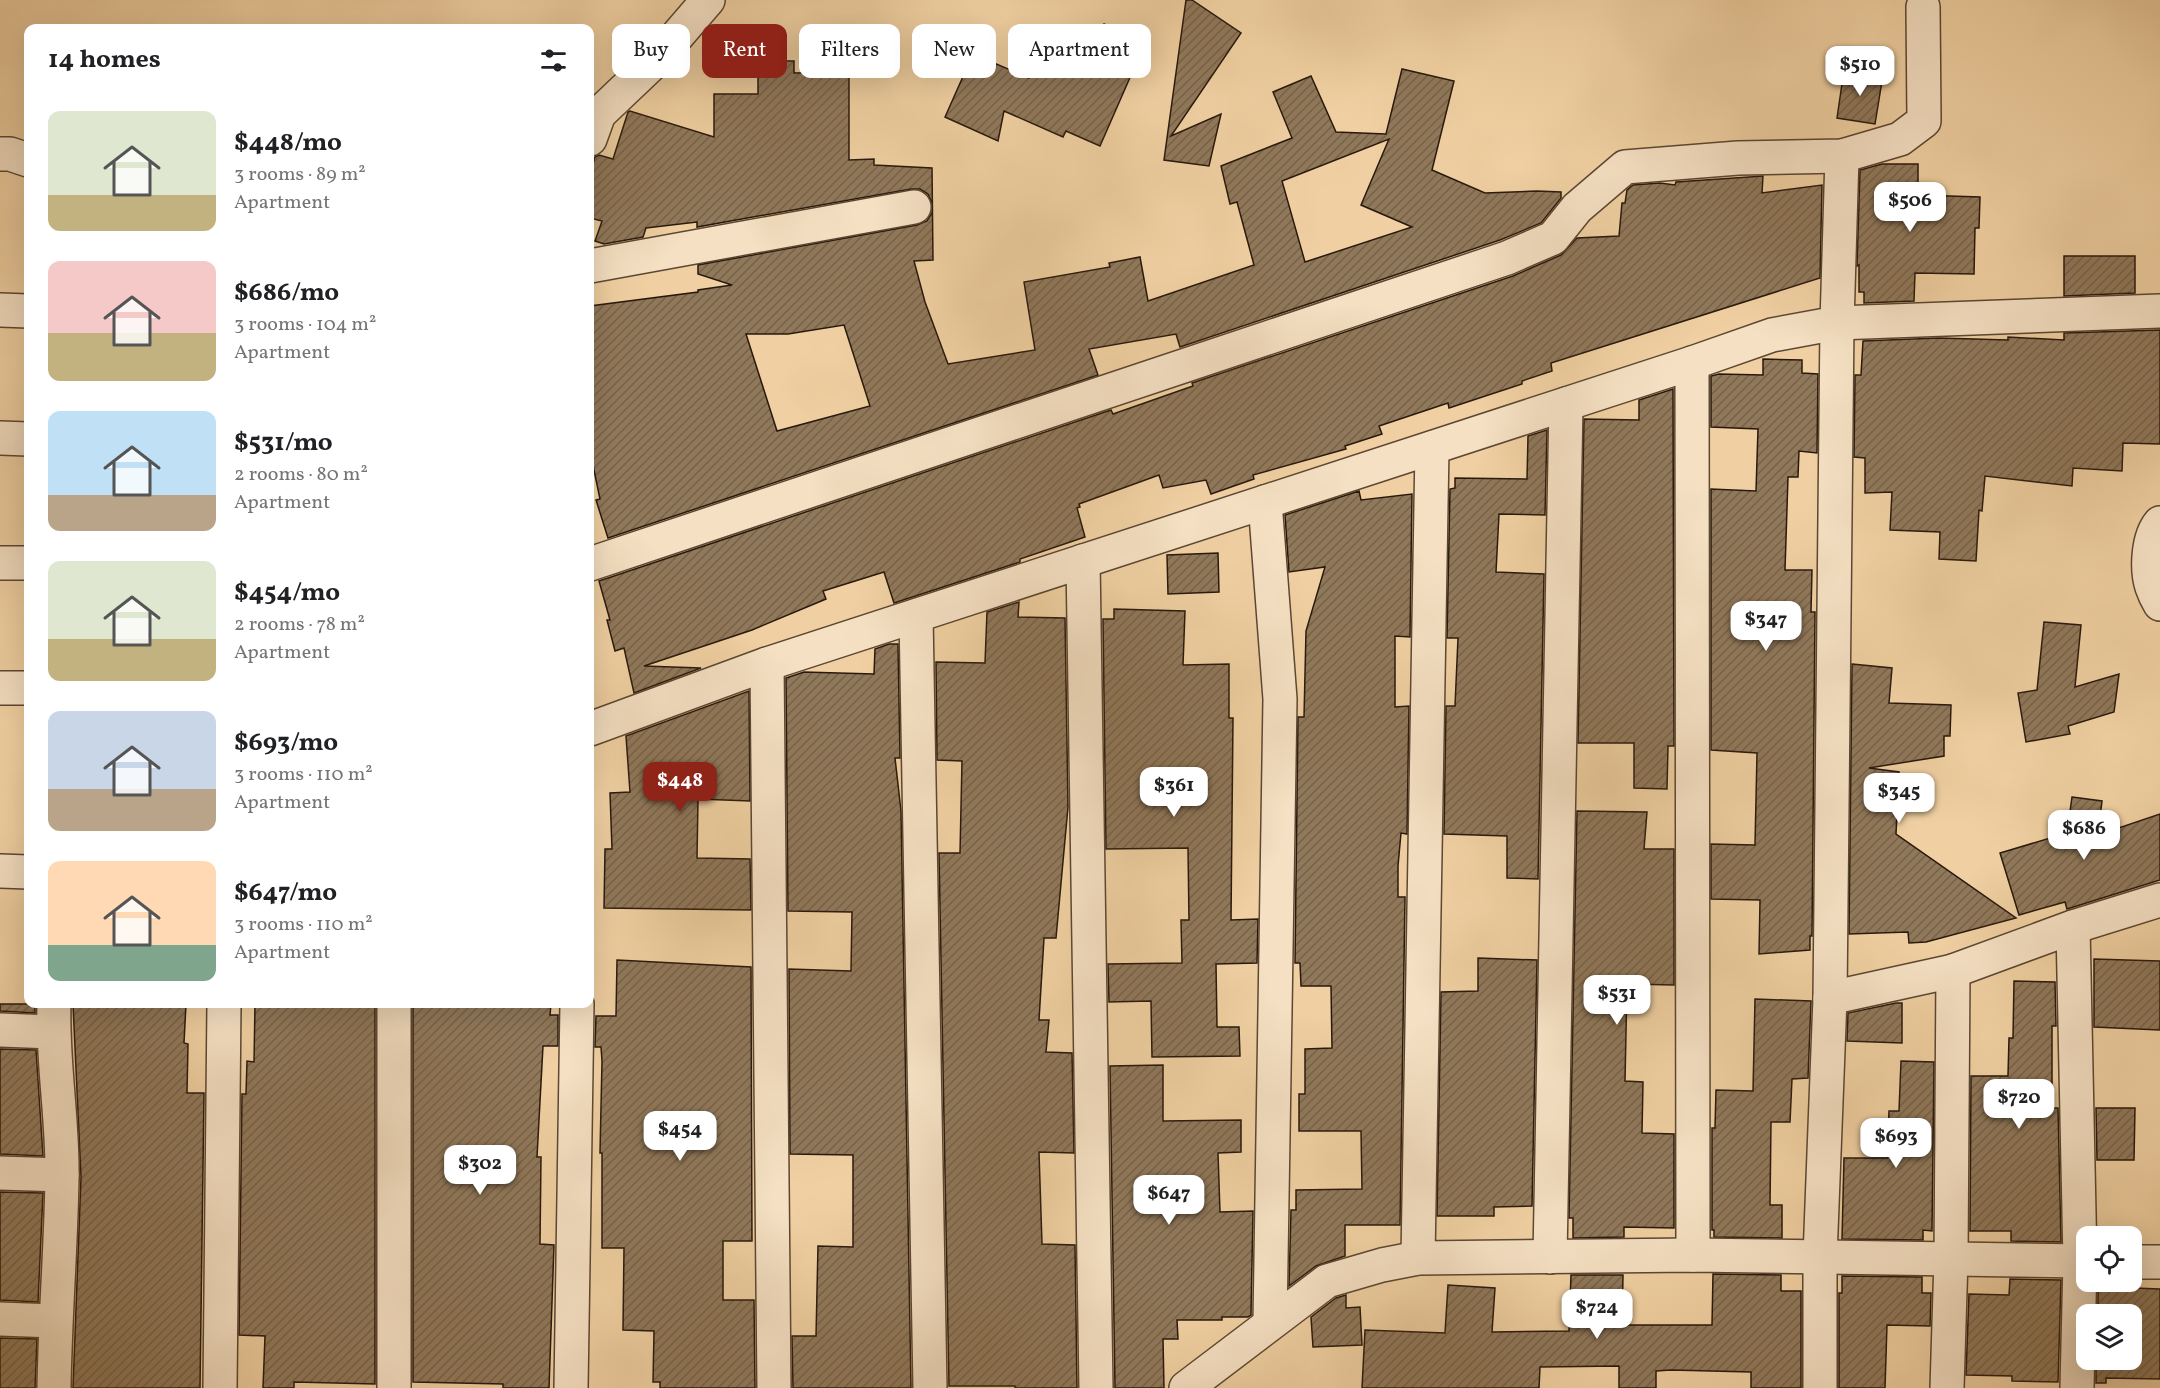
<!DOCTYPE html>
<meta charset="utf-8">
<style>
:root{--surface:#fff;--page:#f6f6f6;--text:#202124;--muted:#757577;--accent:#8f2418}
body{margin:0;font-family:Vollkorn,serif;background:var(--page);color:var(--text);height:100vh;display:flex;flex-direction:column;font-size:22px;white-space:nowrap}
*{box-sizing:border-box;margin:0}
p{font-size:20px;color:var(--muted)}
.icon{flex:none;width:33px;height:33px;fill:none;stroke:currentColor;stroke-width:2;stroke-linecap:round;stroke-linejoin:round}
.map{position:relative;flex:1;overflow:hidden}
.sheet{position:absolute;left:24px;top:24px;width:570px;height:984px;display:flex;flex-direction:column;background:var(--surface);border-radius:12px;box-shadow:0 6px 24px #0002}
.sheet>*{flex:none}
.banner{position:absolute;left:612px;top:24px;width:570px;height:54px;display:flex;gap:12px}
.fabs{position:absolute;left:2076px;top:1226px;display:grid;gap:12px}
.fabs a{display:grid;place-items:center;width:66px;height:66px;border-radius:12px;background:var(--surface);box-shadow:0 6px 24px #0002;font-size:30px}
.price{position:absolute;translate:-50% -51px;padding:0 14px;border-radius:12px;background:#fff;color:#222;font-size:20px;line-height:39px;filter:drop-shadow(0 2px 3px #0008)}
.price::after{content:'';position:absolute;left:50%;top:36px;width:18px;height:14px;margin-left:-9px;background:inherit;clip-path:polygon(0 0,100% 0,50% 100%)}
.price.active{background:var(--accent);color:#fff}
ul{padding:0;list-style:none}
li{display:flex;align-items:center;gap:18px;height:150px;padding:0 24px}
li span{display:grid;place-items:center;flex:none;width:168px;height:120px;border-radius:12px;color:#555}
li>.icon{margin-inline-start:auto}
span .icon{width:72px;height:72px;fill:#fffc;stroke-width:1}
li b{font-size:26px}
h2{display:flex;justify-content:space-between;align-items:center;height:72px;padding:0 24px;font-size:26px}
.pill{padding:0 21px;border-radius:12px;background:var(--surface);box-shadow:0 6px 24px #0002;font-size:21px;line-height:54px}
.pill.active{background:var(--accent);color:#fff}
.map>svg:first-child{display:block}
.building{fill:url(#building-hatch);stroke:#29190d;stroke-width:1.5;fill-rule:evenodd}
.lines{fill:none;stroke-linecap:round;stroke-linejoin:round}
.street-casing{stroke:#5b4732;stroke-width:36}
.street{stroke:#f5e0c3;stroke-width:33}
</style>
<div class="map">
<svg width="2160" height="1388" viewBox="0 0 2160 1388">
<defs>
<pattern id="building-hatch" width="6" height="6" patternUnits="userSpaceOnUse" patternTransform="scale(1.5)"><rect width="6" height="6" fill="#90785a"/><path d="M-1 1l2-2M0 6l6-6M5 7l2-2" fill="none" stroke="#766249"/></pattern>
</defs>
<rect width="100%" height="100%" fill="#f0d0a2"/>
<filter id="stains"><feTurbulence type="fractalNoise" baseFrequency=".00333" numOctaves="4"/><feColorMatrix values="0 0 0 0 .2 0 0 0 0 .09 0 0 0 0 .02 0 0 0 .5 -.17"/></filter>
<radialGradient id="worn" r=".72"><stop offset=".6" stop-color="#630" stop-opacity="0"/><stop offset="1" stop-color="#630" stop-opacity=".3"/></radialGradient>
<!-- building -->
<g class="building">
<path d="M1186 0H1192L1241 33 1171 136 1221 114 1209 166 1164 160Z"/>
<path d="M1104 24 1146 41 1100 146 1066 131 1063 137 1004 111 998 141 945 117 973 54 1029 78 1039 55 1082 74Z"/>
<path d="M758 61H794V73L849 72V160L874 159V165L932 168 933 260 914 261 925 302 948 364 1035 350 1024 282 1110 267 1109 263 1140 257 1148 301 1254 265 1237 202 1230 204 1221 166 1292 138 1273 92 1311 76 1336 132 1386 134 1402 69 1454 81 1432 170 1485 193 1537 191 1561 192V198L1541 223 1500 240 1180 347 1176 334 1089 349 1098 375 608 538 596 500 600 499 590 451V306L698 292V290L732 285 698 274V265L917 225 927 221 932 213V203L928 194 920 189H911L697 227V222L646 228 643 237 604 244 595 241 602 221 590 218V173L595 157 599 155 613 159 628 112 630 111 714 137V94H758ZM1389 139 1361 205 1412 227 1305 262 1282 181ZM844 325 870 406 777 431 746 334H788Z"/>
<path d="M1844 70 1883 75 1875 124 1837 118Z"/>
<path d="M1882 164H1918V195L1980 197 1979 228H1975L1974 274 1915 273 1914 301 1864 303V292H1859V265L1857 266 1860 170Z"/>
<path d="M1763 176 1762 193 1822 185 1820 278 1551 363 1552 371 1522 381V384L1449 408 1448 403 1379 426 1382 434 1345 446 1346 449 1253 475 1254 479 1211 494 1206 480 1163 488 1159 475 1079 504 1080 507 1077 508 1085 537 1020 559V562L894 603 884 572 823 591 826 599 752 630 644 666 701 668 634 693 624 648 615 651 607 620H610L599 581 1111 410 1113 414 1193 386 1192 383 1513 276 1561 255 1577 238 1619 236 1622 203H1625L1627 190 1633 185 1660 183 1675 185 1676 182Z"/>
<path d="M2064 256H2135V293L2064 296Z"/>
<path d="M2160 330V444L2123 443 2122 471 2073 468 2072 486 1985 476 1982 511 1979 510 1976 561 1939 559 1940 532 1890 530 1892 492 1865 493V458L1854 457 1855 375H1861L1863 341 1939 338 2008 340V337L2064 340V333Z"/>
<path d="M1763 359 1802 360V373L1818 374 1817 453 1799 451 1798 477H1788L1785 570H1812L1811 612H1815L1812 936H1810V950L1759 954 1760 900 1711 899V844L1755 845 1757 753 1711 750V489L1756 491 1758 429 1711 427V376L1719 374 1763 375Z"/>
<path d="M1673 389 1674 746H1668L1667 789 1634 788V743H1578L1584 419 1639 420V400Z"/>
<path d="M1547 430 1545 515 1499 514 1496 572 1544 574 1538 879 1507 878V836L1444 834 1446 706H1455L1458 638H1447L1450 489 1455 488V478L1527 479 1528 436Z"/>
<path d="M1359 491 1361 500 1412 494 1410 637 1395 636V707L1409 706 1407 834 1401 833 1398 866V897H1405L1400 1225H1345V1256L1316 1266 1289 1286 1291 1210H1296V1190L1362 1189 1361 1131H1299V1094H1305V1049L1332 1048 1331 986H1301L1300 963H1295L1298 717H1304L1306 631 1325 567 1289 572 1285 515Z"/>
<path d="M1218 553 1219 592 1168 594 1167 555Z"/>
<path d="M1019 602 1018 617 1065 618 1068 807 1056 938H1044L1039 1020H1049L1046 1052 1072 1053 1074 1153 1039 1152 1042 1244 1075 1245 1077 1388H1015V1386H949L939 853H960L962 761 937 760 936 662 985 663 987 612Z"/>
<path d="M1114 609 1185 611 1183 665 1229 664V718H1233L1231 920 1258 919 1257 963 1216 964 1217 1027H1239L1240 1056 1152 1057 1151 1001 1109 1002 1108 964 1182 963 1181 920H1189L1188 848 1106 849 1103 619H1114Z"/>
<path d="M2044 622 2081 625 2075 687 2119 674 2114 712 2068 726 2070 734 2026 742 2018 693 2037 690Z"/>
<path d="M889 644H898L900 758H895L901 811 911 1388H793L792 1336H816L818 1246 853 1247V1155L790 1154 789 969 851 971 852 912 788 911 786 678 804 672 874 674 875 649Z"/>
<path d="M1852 664 1892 668 1889 703 1951 705 1950 736H1944V756L1869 768 1899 772 1896 834 2016 918 1926 942 1909 943 1908 932 1849 934Z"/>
<path d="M749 691 750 801 698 799 697 858 750 859 751 910 604 908 605 849H612L610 793 630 792 626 736Z"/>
<path d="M2072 797 2102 801 2098 835 2160 814V880L2067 909 2065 902 2019 915 2000 853 2067 833Z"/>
<path d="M1577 811 1647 812 1644 849H1674V985L1627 984 1625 1081 1643 1082 1642 1133 1674 1134V1228L1624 1227V1237L1573 1238V1218H1569Z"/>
<path d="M1478 958 1537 960 1532 1206 1494 1207V1216H1437L1441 992 1478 991Z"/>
<path d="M2094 959 2160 961V1030L2094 1027Z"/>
<path d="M617 960 751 967 752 1241H723V1300H754L755 1388H660V1382H653L654 1331 623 1330 624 1248H602V1153H600L602 1061 601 1047H595L596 1016H616Z"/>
<path d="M2014 981 2055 982 2056 1026H2052V1108H2058L2061 1242 2011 1241V1231H1970L1971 1076H2008L2009 1038H2013Z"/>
<path d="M1755 999 1811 1001 1808 1078 1792 1079 1790 1122H1771L1770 1205H1782V1238L1714 1237V1230H1712V1128H1715L1716 1090 1753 1091Z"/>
<path d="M1896 1003H1902V1043L1847 1041 1848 1013Z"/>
<path d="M0 1004H35V1013L0 1011Z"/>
<path d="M73 1004H186L184 1043 188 1044 187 1093H204L200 1388H73L81 1177Z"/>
<path d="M255 1004H375V1384L294 1382V1388H263L265 1336 239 1335 242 1094H246L247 1061 254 1062Z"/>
<path d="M413 1004H551L550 1015H558V1046H543L537 1157H541L540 1244 554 1245 549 1388H503V1384L413 1382Z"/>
<path d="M0 1049 36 1050 43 1156 0 1154Z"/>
<path d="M1901 1061 1934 1062 1932 1231 1923 1230V1240L1842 1239 1844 1158H1887L1889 1111H1899Z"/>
<path d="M1163 1065V1121L1241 1120V1152L1218 1153 1220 1212 1253 1211 1251 1315 1248 1317H1222V1320H1177L1178 1339H1163L1164 1388H1115L1110 1066Z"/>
<path d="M2096 1108H2135L2134 1160H2097Z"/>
<path d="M0 1192 43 1193 38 1302 0 1300Z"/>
<path d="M1713 1274 1781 1275V1291H1801V1388H1751V1372L1671 1370 1656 1371V1388H1619V1366L1540 1367 1539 1388H1362L1365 1330 1445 1333 1448 1285 1495 1288 1492 1332 1569 1331 1571 1275H1623L1622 1325H1712Z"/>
<path d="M1842 1276 1922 1277V1293H1931L1930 1326 1887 1325 1885 1388H1839V1293H1842Z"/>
<path d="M2010 1279 2061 1280 2058 1382 2012 1381V1376L1966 1375 1969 1294 2009 1295Z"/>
<path d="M2098 1281H2134V1288L2160 1289V1379L2106 1378V1383H2096V1359H2132V1314H2098Z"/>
<path d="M1346 1295V1308L1360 1307 1362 1345 1313 1347 1311 1317 1336 1298Z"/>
<path d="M0 1338 37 1339 35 1388H0Z"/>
</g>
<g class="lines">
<defs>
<g id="street">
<path d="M590 139 599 114 659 57 708 0"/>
<path d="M0 154H10L28 160"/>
<path d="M590 266 914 207"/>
<path d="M0 310 28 311"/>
<path d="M1692 363 1693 1255"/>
<path d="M0 438 28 439"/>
<path d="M1265 502 1280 699 1270 1322"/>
<path d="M2160 523C2148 537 2146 569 2152 587 2154 593 2157 599 2160 604"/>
<path d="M1083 561 1096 1388"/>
<path d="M0 563H28"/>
<path d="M590 564 1507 258 1553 238 1577 208 1625 167 1738 158 1842 156 1900 139 1924 121 1923 7"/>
<path d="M916 616 930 1388"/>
<path d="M767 664 774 1388"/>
<path d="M0 688H28"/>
<path d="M590 729 767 664 1692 363 1772 335 1837 323 2160 311"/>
<path d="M0 871 28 872"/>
<path d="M2073 927 2080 1261 2077 1388"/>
<path d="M1830 998 1953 971 2073 927 2160 900"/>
<path d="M0 1030 53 1032"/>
<path d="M0 1173 62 1175"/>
<path d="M1550 1257 1566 404"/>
<path d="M1418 1258 1432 448"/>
<path d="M2132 1262H2160"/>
<path d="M0 1319 55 1321"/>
<path d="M54 1388C55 1318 61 1248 62 1177 63 1119 52 1062 54 1004"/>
<path d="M220 1388 224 1004"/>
<path d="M394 1388V1004"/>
<path d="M571 1388 577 1004"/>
<path d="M1186 1388 1327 1281 1382 1265 1418 1258 1693 1255 2086 1261"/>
<path d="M1820 1388V1257L1830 998 1837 323 1842 156"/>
<path d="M1947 1388 1951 1259 1953 971"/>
</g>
</defs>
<!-- street casing -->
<use href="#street" class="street-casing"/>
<!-- street -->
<use href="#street" class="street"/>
</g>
<rect width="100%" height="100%" filter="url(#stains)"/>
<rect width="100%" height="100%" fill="url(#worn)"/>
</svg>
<div class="fabs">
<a><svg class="icon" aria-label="locate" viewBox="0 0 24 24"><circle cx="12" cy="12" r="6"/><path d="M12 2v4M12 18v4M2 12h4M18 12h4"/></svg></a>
<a><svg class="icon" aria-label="layers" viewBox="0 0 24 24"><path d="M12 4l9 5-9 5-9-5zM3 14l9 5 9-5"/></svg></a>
</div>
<b class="price" style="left:1860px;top:97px">$510</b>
<b class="price" style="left:1910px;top:233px">$506</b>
<b class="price" style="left:1766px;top:652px">$347</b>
<b class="price active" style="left:680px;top:813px">$448</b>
<b class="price" style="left:1174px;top:818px">$361</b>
<b class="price" style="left:1899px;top:824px">$345</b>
<b class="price" style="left:2084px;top:861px">$686</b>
<b class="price" style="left:1617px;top:1026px">$531</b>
<b class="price" style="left:2019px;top:1130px">$720</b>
<b class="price" style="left:680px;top:1162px">$454</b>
<b class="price" style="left:1896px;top:1169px">$693</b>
<b class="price" style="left:480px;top:1196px">$302</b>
<b class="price" style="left:1169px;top:1226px">$647</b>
<b class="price" style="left:1597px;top:1340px">$724</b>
<div class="banner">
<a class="pill">Buy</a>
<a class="pill active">Rent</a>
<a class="pill">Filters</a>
<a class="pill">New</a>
<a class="pill">Apartment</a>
</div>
<section class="sheet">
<h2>14 homes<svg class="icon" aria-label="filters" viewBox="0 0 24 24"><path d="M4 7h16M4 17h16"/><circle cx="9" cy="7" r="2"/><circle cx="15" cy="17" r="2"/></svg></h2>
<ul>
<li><span style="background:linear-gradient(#dfe7d0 70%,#c2b280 0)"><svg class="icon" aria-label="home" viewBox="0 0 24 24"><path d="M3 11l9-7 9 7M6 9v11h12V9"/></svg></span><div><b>$448/mo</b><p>3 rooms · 89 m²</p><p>Apartment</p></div></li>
<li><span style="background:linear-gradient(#f6c9c9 60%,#c2b280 0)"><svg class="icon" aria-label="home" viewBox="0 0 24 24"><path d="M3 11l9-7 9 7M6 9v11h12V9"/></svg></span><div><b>$686/mo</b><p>3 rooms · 104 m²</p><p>Apartment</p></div></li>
<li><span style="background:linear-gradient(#bfe0f5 70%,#b9a48a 0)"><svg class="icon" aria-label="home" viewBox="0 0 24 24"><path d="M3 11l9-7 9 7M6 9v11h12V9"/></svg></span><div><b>$531/mo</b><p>2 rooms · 80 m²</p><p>Apartment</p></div></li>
<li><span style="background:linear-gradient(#dfe7d0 65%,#c2b280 0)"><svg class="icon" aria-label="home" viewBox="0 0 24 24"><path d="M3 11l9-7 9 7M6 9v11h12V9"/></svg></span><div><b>$454/mo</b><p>2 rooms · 78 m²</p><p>Apartment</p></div></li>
<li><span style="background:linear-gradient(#c9d6e8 65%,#b9a48a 0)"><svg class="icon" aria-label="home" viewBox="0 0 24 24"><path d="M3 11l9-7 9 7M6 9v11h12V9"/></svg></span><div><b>$693/mo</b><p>3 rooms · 110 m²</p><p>Apartment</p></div></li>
<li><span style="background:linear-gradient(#ffd9b3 70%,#7fa58c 0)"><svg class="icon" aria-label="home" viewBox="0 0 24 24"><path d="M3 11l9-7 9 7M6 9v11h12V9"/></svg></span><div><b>$647/mo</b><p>3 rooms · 110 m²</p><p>Apartment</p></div></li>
</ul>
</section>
</div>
